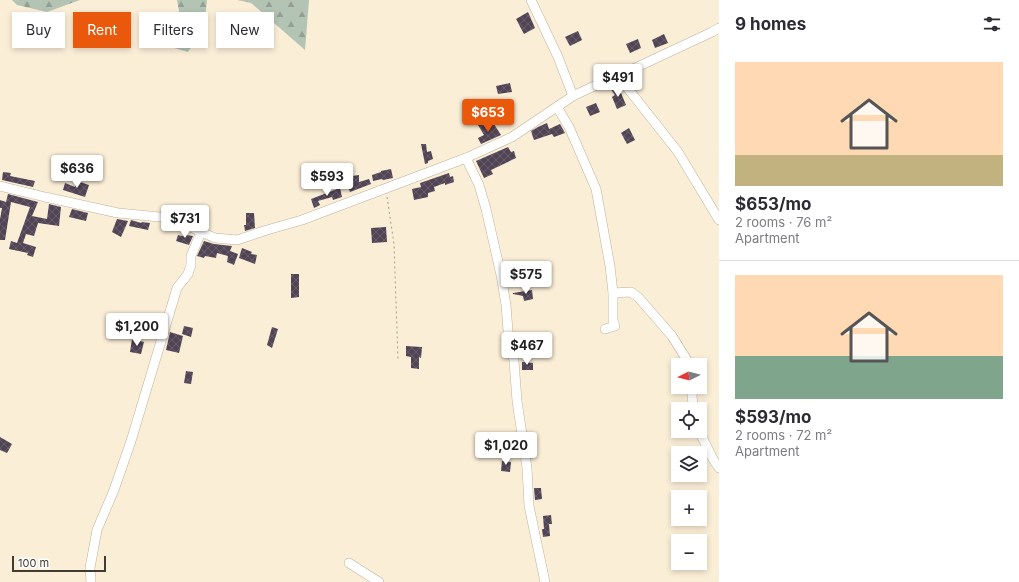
<!DOCTYPE html>
<meta charset="utf-8">
<style>
:root{--surface:#fff;--page:#f2f2f3;--text:#2b2b33;--muted:#7c7c81;--line:#e1e1e2;--accent:#ea580c}
body{margin:0;font-family:Inter,sans-serif;background:var(--page);color:var(--text);height:100vh;display:flex;flex-direction:column;font-size:15px;white-space:nowrap}
*{box-sizing:border-box;margin:0}
p{font-size:13px;color:var(--muted)}
.icon{flex:none;width:22px;height:22px;fill:none;stroke:currentColor;stroke-width:2;stroke-linecap:round;stroke-linejoin:round}
.map{position:relative;flex:1;overflow:hidden}
.side{display:flex;flex-direction:column;background:var(--surface);width:300px}
.side>*{flex:none}
.hud{position:absolute;left:12px;top:12px;width:380px;height:36px;display:flex;gap:8px}
.needle{width:26px;rotate:264deg}
.buttons{position:absolute;left:671px;top:358px;display:grid;gap:8px}
.buttons a{display:grid;place-items:center;width:36px;height:36px;border-radius:0px;background:var(--surface);box-shadow:0 2px 6px #0003;font-size:20px}
.scale{position:absolute;left:12px;bottom:10px;width:94px;box-sizing:border-box;padding-left:4px;border:2px solid #403b33;border-top:0;font-size:11px;line-height:14px;white-space:nowrap;color:#403b33;-webkit-text-stroke:3px #fff;paint-order:stroke}
.price{position:absolute;translate:-50% -34px;padding:0 9px;border-radius:4px;background:#fff;color:#222;font-size:13px;line-height:26px;filter:drop-shadow(0 1px 2px #0008)}
.price::after{content:'';position:absolute;left:50%;top:24px;width:12px;height:9px;margin-left:-6px;background:inherit;clip-path:polygon(0 0,100% 0,50% 100%)}
.price.selected{background:var(--accent);color:#fff}
ul{padding:0;list-style:none}
li{display:grid;align-content:center;gap:8px;height:212px;padding:0 16px}
li+li{border-top:1px solid var(--line)}
li span{display:grid;place-items:center;height:124px;border-radius:0px;color:#555}
li>.icon{margin-inline-start:auto}
span .icon{width:72px;height:72px;fill:#fffc;stroke-width:1}
li b{font-size:17px}
h2{display:flex;justify-content:space-between;align-items:center;height:48px;padding:0 16px;font-size:17px}
.pill{padding:0 14px;border-radius:0px;background:var(--surface);box-shadow:0 2px 6px #0003;font-size:14px;line-height:36px}
.pill.selected{background:var(--accent);color:#fff}
main{display:flex;flex:1;min-height:0}
.map>svg:first-child{display:block}
.forest{fill:url(#forest-firs)}
.building{fill:url(#building-cross-hatch)}
.lines{fill:none;stroke-linecap:round;stroke-linejoin:round}
.minor-casing{stroke:#beb29c;stroke-width:10}
.path{stroke:#a69d8c;stroke-width:1;stroke-dasharray:2 3;stroke-linecap:butt}
.minor{stroke:#fff;stroke-width:9}
</style>
<main>
<div class="map">
<svg width="719" height="582" viewBox="0 0 719 582">
<defs>
<pattern id="forest-firs" width="22" height="20" patternUnits="userSpaceOnUse"><rect width="22" height="20" fill="#b4c4b4"/><path d="M5 1l3.5 6h-7zM16 11l3.5 6h-7z" fill="#94a093"/></pattern>
<pattern id="building-cross-hatch" width="8" height="8" patternUnits="userSpaceOnUse"><rect width="8" height="8" fill="#514455"/><path d="M0 0l8 8M0 8l8-8" fill="none" stroke="#685e6b"/></pattern>
</defs>
<rect width="100%" height="100%" fill="#fbeed7"/>
<!-- forest -->
<g class="forest">
<path d="M12 0H80L47 12 17 5Z"/>
<path d="M177 0H207L204 28 188 52 171 47 179 11Z"/>
<path d="M237 0H309L305 50 251 3Z"/>
</g>
<!-- building -->
<g class="building">
<path d="M528 12 535 28 524 34 516 19Z"/>
<path d="M578 31 582 40 570 46 565 37Z"/>
<path d="M664 34 668 43 655 48 652 40Z"/>
<path d="M638 39 641 48 630 53 626 44Z"/>
<path d="M510 83 512 92 498 94 496 86Z"/>
<path d="M613 85 620 93H621L626 105 617 109 612 97 615 95 610 88Z"/>
<path d="M596 103 600 112 590 116 586 107Z"/>
<path d="M484 121 487 127 494 124 501 135 481 144 478 138 484 135 478 125Z"/>
<path d="M547 123 549 129 560 124 565 133 554 137 552 134 534 140 531 131 538 127Z"/>
<path d="M629 128 635 140 627 144 621 133Z"/>
<path d="M421 144H426L427 152 431 151 433 159 428 161V163L425 164Z"/>
<path d="M508 147 511 152 514 151 516 158 491 170 493 174 484 178 476 161Z"/>
<path d="M391 169 393 178 383 180 382 179 373 181 372 175 381 172V171Z"/>
<path d="M3 172 11 173 10 176 35 181 33 187 2 180Z"/>
<path d="M449 173 450 177 453 176 454 182 445 185V183L434 187 435 191 428 193V197L414 200 412 189 421 187 420 183Z"/>
<path d="M359 175V182L369 179 371 184 350 192 348 187 353 185 352 176Z"/>
<path d="M77 181 89 185 85 197 63 190 65 183 75 187Z"/>
<path d="M340 188 342 197 333 200 332 197 318 201 320 205 314 208 311 199Z"/>
<path d="M8 194 38 202 32 216 47 219 49 204 61 207 59 226 38 223 34 236 26 234 23 243 36 247 33 257 27 255 28 253 9 249 11 241 17 243 30 207 11 202 5 240H0V219L2 208H0V200L6 202Z"/>
<path d="M72 209 88 213 86 221 69 217Z"/>
<path d="M246 213H254L255 228 245 231 244 225H246Z"/>
<path d="M117 219 128 221 121 237 112 232Z"/>
<path d="M131 220 141 223 142 222 150 223 148 230 129 226Z"/>
<path d="M386 227 387 242 372 243 371 228Z"/>
<path d="M178 235 186 237V235L193 236 189 245 176 241Z"/>
<path d="M204 241 214 244 232 246 230 251 238 254 234 265 227 262 228 256 217 253 216 258 205 256 204 258 197 256Z"/>
<path d="M242 248 252 252 251 254 257 255 255 264 239 258Z"/>
<path d="M291 274H299V297L291 298Z"/>
<path d="M532 290 533 299 524 301 523 296 513 294V293Z"/>
<path d="M184 326 193 328 191 337 182 334Z"/>
<path d="M272 327 278 329 272 348 267 345Z"/>
<path d="M170 332 183 336 179 353 166 350Z"/>
<path d="M132 339 144 342 141 354 130 352Z"/>
<path d="M406 346 422 347 421 358 419 357V369L411 368V357L406 356Z"/>
<path d="M522 362 533 363V370H522Z"/>
<path d="M186 371 193 372 191 384 184 383Z"/>
<path d="M0 437 12 444 7 453 0 450Z"/>
<path d="M502 461 511 462 510 472 501 471Z"/>
<path d="M534 488H541L542 499 535 500Z"/>
<path d="M551 515 552 524H549L550 536 543 537 542 529H544L543 516Z"/>
</g>
<g class="lines">
<defs>
<g id="minor">
<path d="M531 0 558 57 573 96"/>
<path d="M618 76 678 152 719 220"/>
<path d="M557 107 569 127 596 189 610 266 613 293V321L615 326 605 329"/>
<path d="M466 158 479 185 486 209 501 275 506 305 508 331 514 361 517 401 527 468 529 506 545 582"/>
<path d="M0 186 45 197 118 213 170 218 215 238 237 240 267 230 302 220 466 158 512 137 573 96 609 79 618 76 712 32 719 28"/>
<path d="M613 293 631 292 638 297 672 336 690 365"/>
<path d="M693 387 692 397 694 409"/>
<path d="M699 431 713 459 719 468"/>
<path d="M349 563 379 582"/>
<path d="M91 582 90 568 97 530 114 490 131 441 177 288 188 274 191 265V256L201 232"/>
</g>
</defs>
<!-- minor casing -->
<use href="#minor" class="minor-casing"/>
<!-- path -->
<path class="path" d="M387 197 394 244 398 360"/>
<!-- minor -->
<use href="#minor" class="minor"/>
</g>
</svg>
<div class="buttons">
<a><svg class="needle" viewBox="-14 -14 28 28"><path d="M0-13l5 13h-10z" fill="#e53935"/><path d="M0 13l5-13h-10z" fill="#7c7c81"/></svg></a>
<a><svg class="icon" aria-label="locate" viewBox="0 0 24 24"><circle cx="12" cy="12" r="6"/><path d="M12 2v4M12 18v4M2 12h4M18 12h4"/></svg></a>
<a><svg class="icon" aria-label="layers" viewBox="0 0 24 24"><path d="M12 4l9 5-9 5-9-5zM3 14l9 5 9-5"/></svg></a>
<a>+</a>
<a>−</a>
</div>
<div class="scale">100 m</div>
<b class="price" style="left:618px;top:98px">$491</b>
<b class="price selected" style="left:488px;top:133px">$653</b>
<b class="price" style="left:77px;top:189px">$636</b>
<b class="price" style="left:327px;top:197px">$593</b>
<b class="price" style="left:185px;top:239px">$731</b>
<b class="price" style="left:526px;top:295px">$575</b>
<b class="price" style="left:137px;top:347px">$1,200</b>
<b class="price" style="left:527px;top:366px">$467</b>
<b class="price" style="left:506px;top:466px">$1,020</b>
<div class="hud">
<a class="pill">Buy</a>
<a class="pill selected">Rent</a>
<a class="pill">Filters</a>
<a class="pill">New</a>
</div>
</div>
<section class="side">
<h2>9 homes<svg class="icon" aria-label="filters" viewBox="0 0 24 24"><path d="M4 7h16M4 17h16"/><circle cx="9" cy="7" r="2"/><circle cx="15" cy="17" r="2"/></svg></h2>
<ul>
<li><span style="background:linear-gradient(#ffd9b3 75%,#c2b280 0)"><svg class="icon" aria-label="home" viewBox="0 0 24 24"><path d="M3 11l9-7 9 7M6 9v11h12V9"/></svg></span><div><b>$653/mo</b><p>2 rooms · 76 m²</p><p>Apartment</p></div></li>
<li><span style="background:linear-gradient(#ffd9b3 65%,#7fa58c 0)"><svg class="icon" aria-label="home" viewBox="0 0 24 24"><path d="M3 11l9-7 9 7M6 9v11h12V9"/></svg></span><div><b>$593/mo</b><p>2 rooms · 72 m²</p><p>Apartment</p></div></li>
</ul>
</section>
</main>
